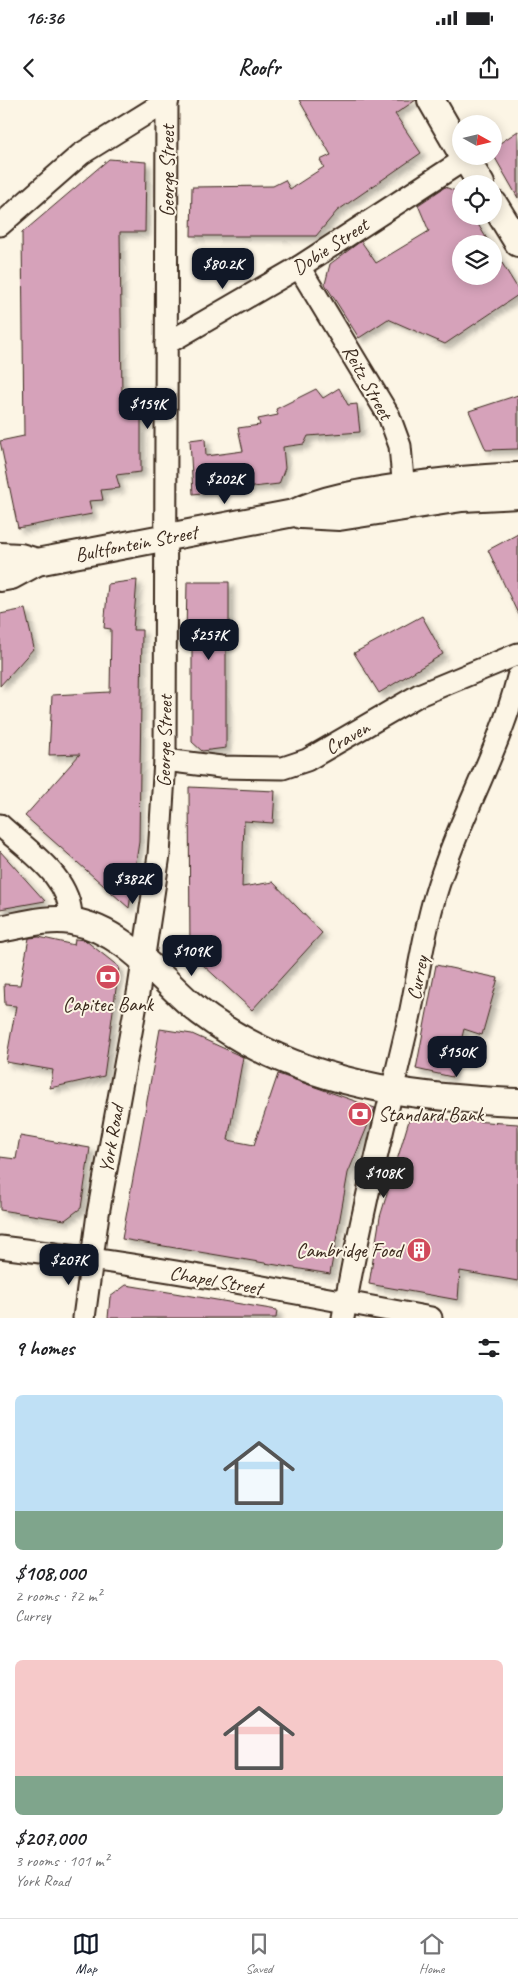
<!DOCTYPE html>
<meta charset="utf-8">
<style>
:root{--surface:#fff;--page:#f2f2f2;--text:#202124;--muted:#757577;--line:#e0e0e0;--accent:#111827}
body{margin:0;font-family:Caveat,sans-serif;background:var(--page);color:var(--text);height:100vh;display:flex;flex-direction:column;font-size:19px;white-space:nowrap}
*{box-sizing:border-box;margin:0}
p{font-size:16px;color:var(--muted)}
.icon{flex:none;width:28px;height:28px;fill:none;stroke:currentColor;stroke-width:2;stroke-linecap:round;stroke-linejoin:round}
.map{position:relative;height:1218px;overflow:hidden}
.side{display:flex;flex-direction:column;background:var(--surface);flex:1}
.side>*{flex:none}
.needle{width:32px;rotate:98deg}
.fabs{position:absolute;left:452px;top:15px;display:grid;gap:10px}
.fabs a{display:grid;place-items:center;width:50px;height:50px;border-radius:50%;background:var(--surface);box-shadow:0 2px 12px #0003;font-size:25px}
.price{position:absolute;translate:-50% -42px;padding:0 11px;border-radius:10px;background:var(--accent);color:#fff;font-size:16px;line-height:32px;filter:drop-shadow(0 1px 2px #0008)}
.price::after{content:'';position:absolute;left:50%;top:30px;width:15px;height:11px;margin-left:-8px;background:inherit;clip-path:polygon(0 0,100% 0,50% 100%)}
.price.active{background:#222;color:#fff}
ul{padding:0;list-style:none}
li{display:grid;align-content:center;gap:10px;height:265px;padding:0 15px}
li span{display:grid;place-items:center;height:155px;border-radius:8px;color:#555}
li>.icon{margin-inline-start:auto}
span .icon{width:90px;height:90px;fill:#fffc;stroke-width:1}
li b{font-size:21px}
h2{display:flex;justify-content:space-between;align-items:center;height:60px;padding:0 15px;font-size:21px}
.status{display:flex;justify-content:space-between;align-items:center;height:35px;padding:0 25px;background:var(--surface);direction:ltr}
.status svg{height:14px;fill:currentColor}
header{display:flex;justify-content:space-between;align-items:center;height:65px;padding:0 15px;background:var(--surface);font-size:22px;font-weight:600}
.tabs{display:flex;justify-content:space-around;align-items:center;height:70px;border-top:1px solid var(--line);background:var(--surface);font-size:14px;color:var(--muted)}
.tabs a{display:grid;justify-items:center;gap:2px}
.tabs .active{color:var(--accent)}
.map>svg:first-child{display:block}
.building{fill:#d6a2ba;stroke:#3b2a1e;filter:url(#shadow)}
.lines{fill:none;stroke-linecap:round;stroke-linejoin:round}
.minor-casing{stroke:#3b2a1e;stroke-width:25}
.tertiary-casing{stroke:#3b2a1e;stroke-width:30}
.minor{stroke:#fcf5e5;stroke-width:21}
.tertiary{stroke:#fcf5e5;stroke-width:26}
.labels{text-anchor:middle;stroke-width:4;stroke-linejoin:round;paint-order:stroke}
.street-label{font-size:20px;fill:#3b2a1e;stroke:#fcf5e5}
.poi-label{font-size:20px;fill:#3b2a1e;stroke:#fcf5e5}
</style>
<div class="status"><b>16:36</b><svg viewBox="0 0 49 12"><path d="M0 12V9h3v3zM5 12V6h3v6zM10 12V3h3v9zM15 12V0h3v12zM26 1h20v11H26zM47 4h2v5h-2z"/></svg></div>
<header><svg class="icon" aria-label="back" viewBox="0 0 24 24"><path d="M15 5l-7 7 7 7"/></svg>Roofr<svg class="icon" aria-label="share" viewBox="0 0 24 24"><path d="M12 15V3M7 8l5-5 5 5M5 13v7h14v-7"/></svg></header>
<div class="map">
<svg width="518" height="1218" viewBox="0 0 518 1218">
<defs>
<filter id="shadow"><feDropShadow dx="4.5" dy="4.5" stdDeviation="2.5" flood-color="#0004"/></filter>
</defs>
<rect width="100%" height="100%" fill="#fcf5e5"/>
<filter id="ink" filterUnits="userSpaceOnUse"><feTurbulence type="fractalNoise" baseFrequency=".02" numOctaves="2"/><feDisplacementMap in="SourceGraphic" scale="10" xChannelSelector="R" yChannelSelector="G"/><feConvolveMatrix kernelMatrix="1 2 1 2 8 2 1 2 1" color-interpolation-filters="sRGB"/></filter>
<g filter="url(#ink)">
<!-- building -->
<g class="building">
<path d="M299 0H416L395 14 421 53 337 111 316 136H191L192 87 273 86 285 80 290 89 324 67 320 60 331 55Z"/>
<path d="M518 31V98L494 56V47Z"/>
<path d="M109 59 146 62 145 132H120L122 295H141V372L116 375 120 388 101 390 103 400 89 401 92 414 18 428 0 341 24 336 22 133Z"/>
<path d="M445 87 458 92 461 97V116H473L490 144H461V176H494V150L518 189V195L445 244 388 219 359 238 325 184 330 164 361 141 376 163 429 131 418 105Z"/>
<path d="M339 288 348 305 357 304 360 332 308 336 304 344 283 347 285 368 279 384 193 394 190 340 205 338 206 356 243 351 238 328 260 325 258 319 278 315 276 309 316 289 323 298Z"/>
<path d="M518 295V349L486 350 469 311Z"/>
<path d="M518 434V514L488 450Z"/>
<path d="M137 480 133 530H142L139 742 129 808 25 716 80 654 49 655 52 595 110 592 111 529 104 528 108 484Z"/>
<path d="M187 482H229V535H226V648L202 651 192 642V534H186Z"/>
<path d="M25 509 34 548 0 586V514Z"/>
<path d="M422 516 443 554 379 593 354 553Z"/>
<path d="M189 687 275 691 273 723 244 721 242 787 273 782 322 833 252 910 190 853Z"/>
<path d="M0 751 45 801 0 809Z"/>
<path d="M39 837 74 845 75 839 85 840 119 867 104 976 50 988 53 970 6 962 16 906 5 905 4 884 20 885 29 838Z"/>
<path d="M436 865 498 878 482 935 464 929 452 977 416 969Z"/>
<path d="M160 929 192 934 243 957 228 1040 254 1045 278 974 375 1008 348 1073 330 1174 122 1139Z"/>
<path d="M410 1017 518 1024V1181L460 1171 458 1200 369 1184 380 1117Z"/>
<path d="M20 1036 90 1048 81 1108 65 1120 0 1110V1057L16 1059Z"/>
<path d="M126 1185 277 1210 276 1218H108L110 1197Z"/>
</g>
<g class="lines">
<defs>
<g id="minor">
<path d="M0 125 81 54 168 0"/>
<path d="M299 167 389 316 400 346 405 402"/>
<path d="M166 244 299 167 465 59"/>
<path d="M165 660 221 667 283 668 307 660 419 595 518 554"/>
<path d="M0 725C28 751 73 778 71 821"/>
<path d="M0 1147C144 1164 288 1191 431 1218"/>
<path d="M84 1218 98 1114 139 888 159 755 165 660 167 0"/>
<path d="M343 1218C360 1117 386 1018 409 919 418 878 423 836 435 796 457 721 499 653 518 577"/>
</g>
<g id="tertiary">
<path d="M431 0 461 52"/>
<path d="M464 56 481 84"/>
<path d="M494 104 518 143"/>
<path d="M301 415 339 417 462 398 518 395"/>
<path d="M0 456 20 457 37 462"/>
<path d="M0 478 11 476 37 462 294 413C325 398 359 393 393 388 435 382 476 378 518 376"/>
<path d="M0 829C22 825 49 817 71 821 120 829 153 870 188 902 205 917 227 931 247 942 331 988 424 998 518 1002"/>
</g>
</defs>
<!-- minor casing -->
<use href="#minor" class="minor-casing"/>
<!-- tertiary casing -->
<use href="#tertiary" class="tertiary-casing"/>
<!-- minor -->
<use href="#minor" class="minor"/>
<!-- tertiary -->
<use href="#tertiary" class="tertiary"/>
</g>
</g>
<!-- icons -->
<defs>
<symbol id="bank-disc" viewBox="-11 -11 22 22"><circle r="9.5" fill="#d1495b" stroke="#fcf5e5"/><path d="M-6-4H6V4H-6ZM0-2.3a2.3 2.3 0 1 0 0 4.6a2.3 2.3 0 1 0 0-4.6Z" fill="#fff"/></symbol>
<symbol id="building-disc" viewBox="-11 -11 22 22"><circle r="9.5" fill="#d1495b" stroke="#fcf5e5"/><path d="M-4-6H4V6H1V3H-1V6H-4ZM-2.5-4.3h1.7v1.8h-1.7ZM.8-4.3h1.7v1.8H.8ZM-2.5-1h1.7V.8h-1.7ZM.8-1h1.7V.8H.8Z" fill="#fff"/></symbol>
</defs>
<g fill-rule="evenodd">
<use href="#bank-disc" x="94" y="863" width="28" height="28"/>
<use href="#bank-disc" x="346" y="1000" width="28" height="28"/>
<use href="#building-disc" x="405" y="1136" width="28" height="28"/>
</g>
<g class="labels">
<!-- street labels -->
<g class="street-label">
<text transform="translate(167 71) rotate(-90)" y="7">George Street</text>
<text transform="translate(330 146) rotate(-33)" y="7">Dobie Street</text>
<text transform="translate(368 282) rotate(61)" y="7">Reitz Street</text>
<text transform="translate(136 443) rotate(-11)" y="7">Bultfontein Street</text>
<text transform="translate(347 637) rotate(-30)" y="7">Craven</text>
<text transform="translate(164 641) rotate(-89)" y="7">George Street</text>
<text transform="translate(417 878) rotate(-79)" y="7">Currey</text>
<text transform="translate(111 1039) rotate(-80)" y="7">York Road</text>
<text transform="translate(216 1180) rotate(10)" y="7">Chapel Street</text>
</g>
<!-- poi labels -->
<g class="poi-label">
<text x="108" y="911">Capitec Bank</text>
<text x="378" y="1021" text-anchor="start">Standard Bank</text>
<text x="402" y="1157" text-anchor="end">Cambridge Food</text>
</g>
</g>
</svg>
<div class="fabs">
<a><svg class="needle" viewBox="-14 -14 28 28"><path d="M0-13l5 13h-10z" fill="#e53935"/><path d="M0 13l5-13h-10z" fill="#757577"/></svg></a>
<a><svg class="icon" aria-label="locate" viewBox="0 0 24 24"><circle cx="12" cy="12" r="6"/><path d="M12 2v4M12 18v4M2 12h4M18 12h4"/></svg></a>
<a><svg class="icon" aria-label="layers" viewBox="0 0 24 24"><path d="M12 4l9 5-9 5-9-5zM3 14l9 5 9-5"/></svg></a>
</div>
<b class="price" style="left:223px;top:190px">$80.2K</b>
<b class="price" style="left:148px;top:330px">$159K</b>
<b class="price" style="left:225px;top:405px">$202K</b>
<b class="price" style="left:209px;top:561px">$257K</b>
<b class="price" style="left:133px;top:805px">$382K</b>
<b class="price" style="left:192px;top:877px">$109K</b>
<b class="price" style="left:457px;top:978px">$150K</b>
<b class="price active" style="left:384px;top:1099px">$108K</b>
<b class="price" style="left:69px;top:1186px">$207K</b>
</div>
<section class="side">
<h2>9 homes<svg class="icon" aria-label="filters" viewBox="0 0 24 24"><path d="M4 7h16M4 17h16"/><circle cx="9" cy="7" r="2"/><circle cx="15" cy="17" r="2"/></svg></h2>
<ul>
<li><span style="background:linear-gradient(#bfe0f5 75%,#7fa58c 0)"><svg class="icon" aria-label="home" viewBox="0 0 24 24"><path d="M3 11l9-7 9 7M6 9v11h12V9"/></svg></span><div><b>$108,000</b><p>2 rooms · 72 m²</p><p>Currey</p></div></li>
<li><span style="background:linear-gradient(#f6c9c9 75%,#7fa58c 0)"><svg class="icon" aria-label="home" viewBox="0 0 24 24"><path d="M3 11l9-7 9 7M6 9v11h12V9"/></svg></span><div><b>$207,000</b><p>3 rooms · 101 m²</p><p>York Road</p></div></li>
</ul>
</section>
<nav class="tabs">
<a class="active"><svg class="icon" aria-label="map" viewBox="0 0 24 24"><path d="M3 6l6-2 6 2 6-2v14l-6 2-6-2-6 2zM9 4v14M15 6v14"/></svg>Map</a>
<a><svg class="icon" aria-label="saved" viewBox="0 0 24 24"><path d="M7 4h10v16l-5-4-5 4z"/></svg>Saved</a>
<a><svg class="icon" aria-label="home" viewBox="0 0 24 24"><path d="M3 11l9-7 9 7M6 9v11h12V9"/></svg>Home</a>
</nav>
